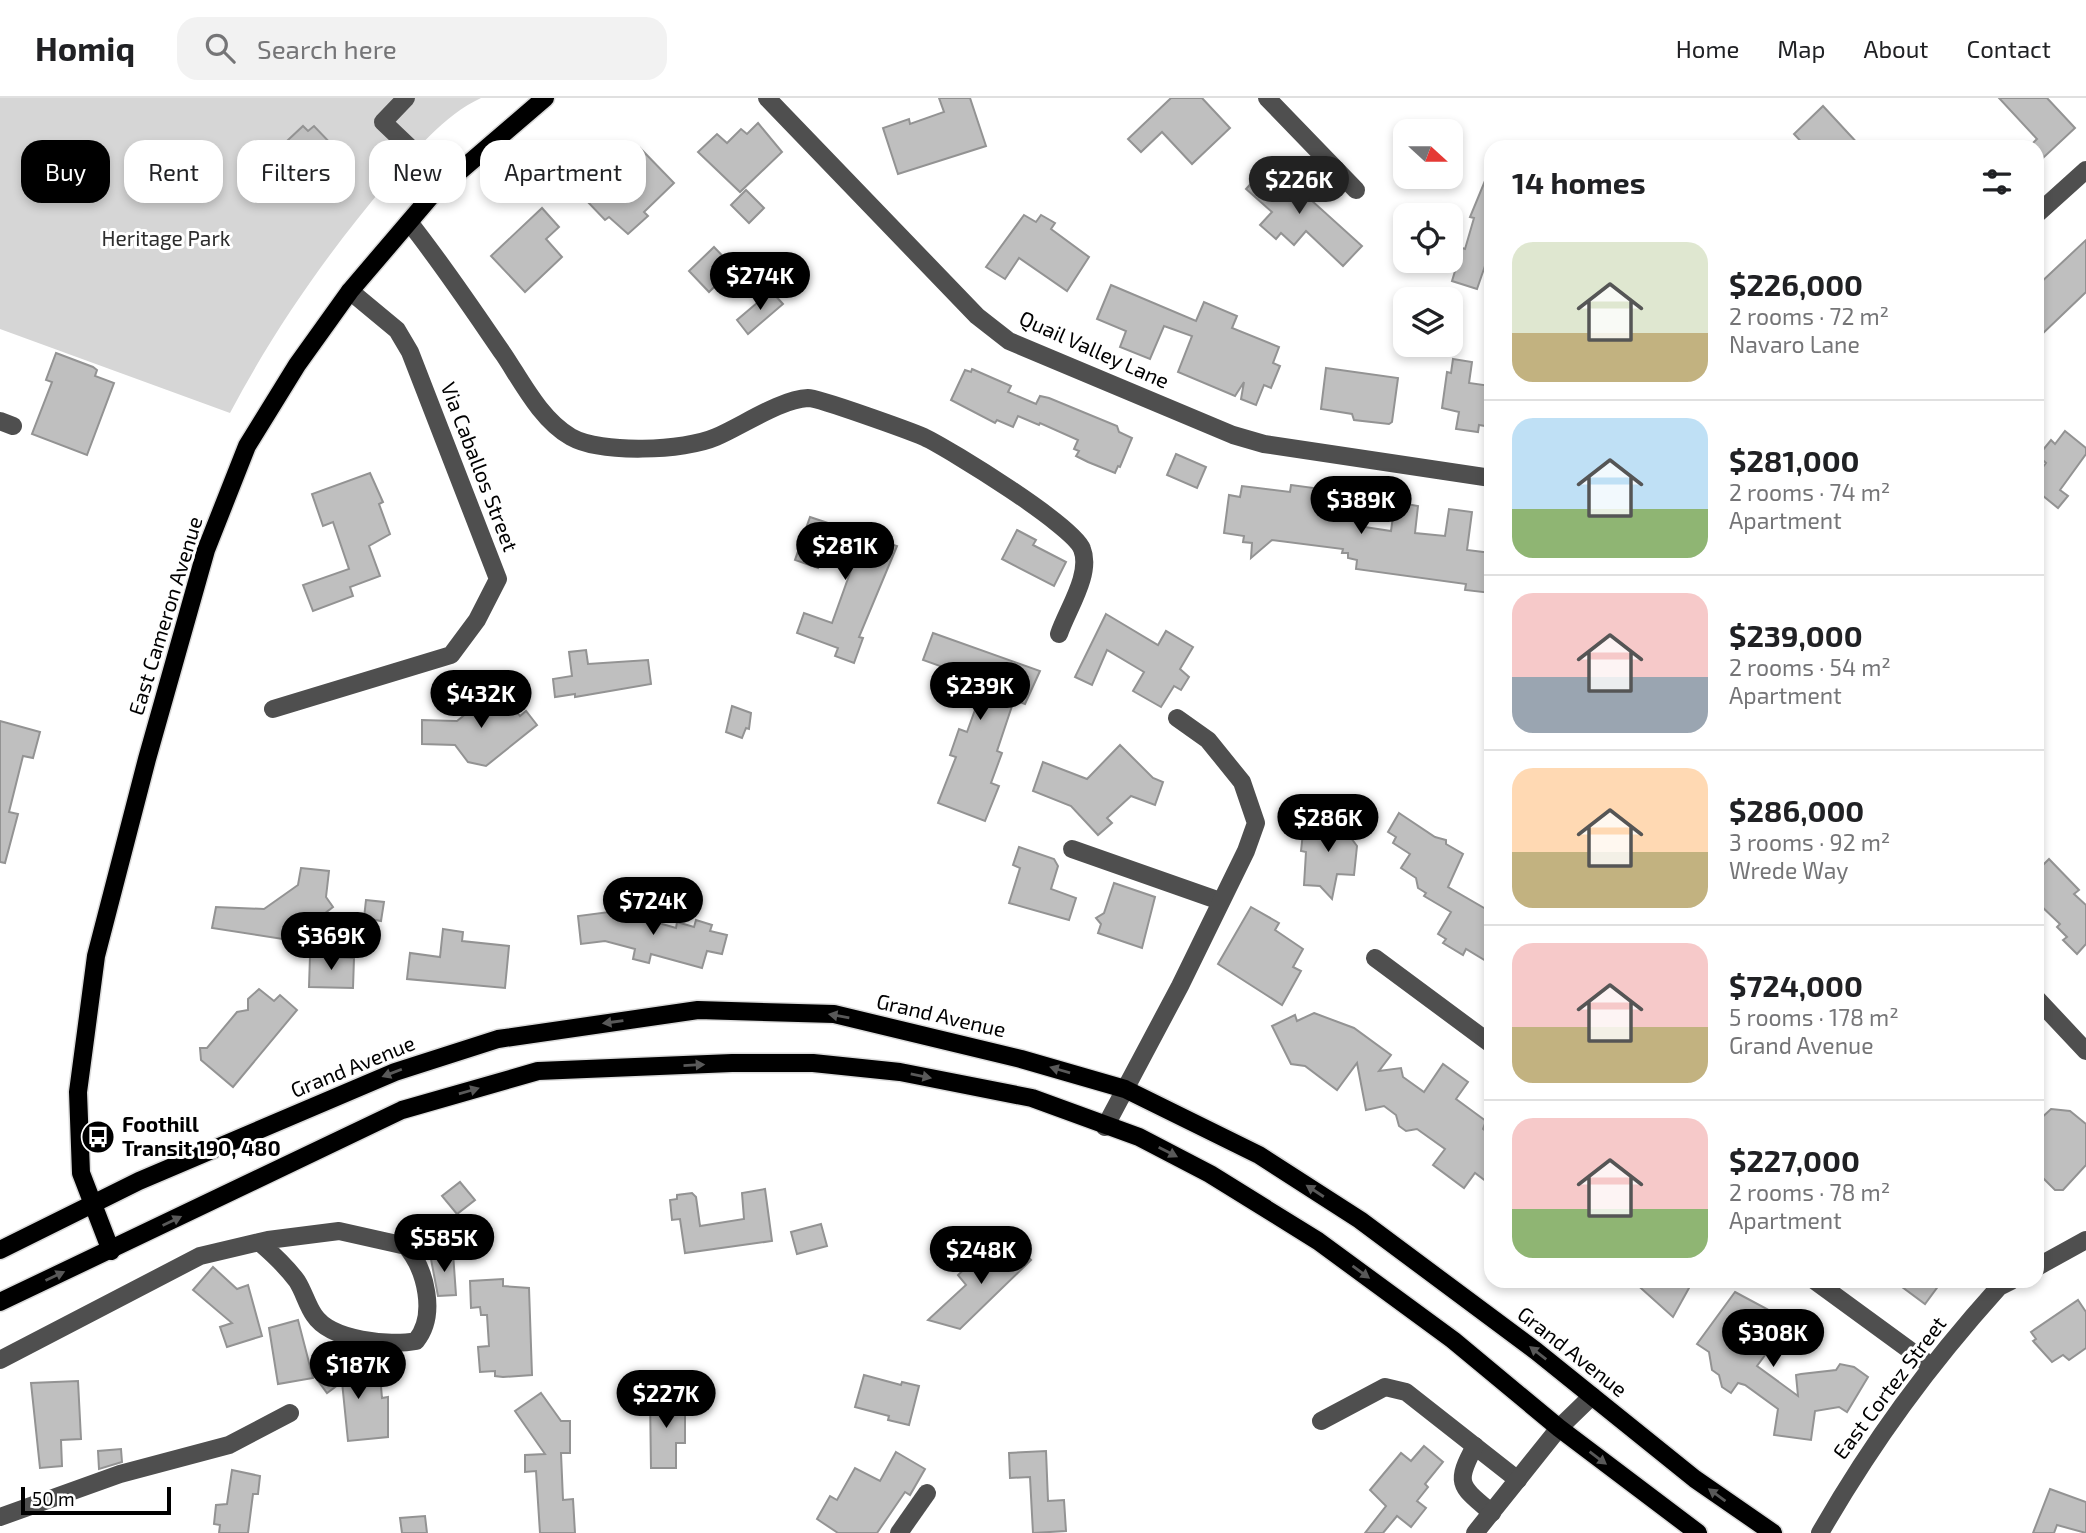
<!DOCTYPE html>
<meta charset="utf-8">
<style>
:root{--surface:#fff;--page:#f2f2f2;--text:#202124;--muted:#757577;--line:#e0e0e0;--accent:#000}
body{margin:0;font-family:"Exo 2",sans-serif;background:var(--page);color:var(--text);height:100vh;display:flex;flex-direction:column;font-size:26px;white-space:nowrap}
*{box-sizing:border-box;margin:0}
p{font-size:23px;color:var(--muted)}
.icon{flex:none;width:38px;height:38px;fill:none;stroke:currentColor;stroke-width:2;stroke-linecap:round;stroke-linejoin:round}
.map{position:relative;flex:1;overflow:hidden}
.drawer{position:absolute;left:1484px;top:42px;width:560px;height:1148px;display:flex;flex-direction:column;background:var(--surface);border-radius:21px;box-shadow:0 4px 10px #0003}
.drawer>*{flex:none}
.banner{position:absolute;left:21px;top:42px;width:665px;height:63px;display:flex;gap:14px}
.needle{width:46px;rotate:111deg}
.buttons{position:absolute;left:1393px;top:21px;display:grid;gap:14px}
.buttons a{display:grid;place-items:center;width:70px;height:70px;border-radius:14px;background:var(--surface);box-shadow:0 4px 10px #0003;font-size:35px}
.scale{position:absolute;left:21px;bottom:18px;width:150px;box-sizing:border-box;padding-left:7px;border:4px solid #000;border-top:0;font-size:19px;line-height:24px;white-space:nowrap;color:#000;-webkit-text-stroke:5px #fff;paint-order:stroke}
.price{position:absolute;translate:-50% -60px;padding:0 16px;border-radius:24px;background:var(--accent);color:#fff;font-size:23px;line-height:46px;filter:drop-shadow(0 2px 4px #0008)}
.price::after{content:'';position:absolute;left:50%;top:42px;width:21px;height:16px;margin-left:-10px;background:inherit;clip-path:polygon(0 0,100% 0,50% 100%)}
.price.active{background:#222;color:#fff}
ul{padding:0;list-style:none}
li{display:flex;align-items:center;gap:21px;height:175px;padding:0 28px}
li+li{border-top:2px solid var(--line)}
li span{display:grid;place-items:center;flex:none;width:196px;height:140px;border-radius:21px;color:#555}
li>.icon{margin-inline-start:auto}
span .icon{width:84px;height:84px;fill:#fffc;stroke-width:1}
li b{font-size:30px}
h2{display:flex;justify-content:space-between;align-items:center;height:84px;padding:0 28px;font-size:30px}
.chip{padding:0 24px;border-radius:21px;background:var(--surface);box-shadow:0 4px 10px #0003;font-size:24px;line-height:63px}
.chip.active{background:var(--accent);color:#fff}
header{display:flex;align-items:center;gap:42px;box-sizing:border-box;height:98px;padding:0 35px;background:var(--surface);border-bottom:2px solid var(--line)}
header strong{font-size:33px}
nav{display:flex;gap:38px;margin-inline-start:auto;font-size:24px}
.search{width:490px;height:63px;background:var(--page);display:flex;align-items:center;gap:18px;box-sizing:border-box;padding:0 24px;border-radius:21px;color:var(--muted);font-size:26px}
.map>svg:first-child{display:block}
.green{fill:#d6d6d6}
.building{fill:#bfbfbf;stroke:#939393;stroke-width:2}
.lines{fill:none;stroke-linecap:round;stroke-linejoin:round}
.major-casing{stroke:#dbdbdb;stroke-width:21}
.minor{stroke:#4f4f4f;stroke-width:18}
.major{stroke:#000;stroke-width:18}
.oneway{fill:#595959}
.labels{text-anchor:middle;stroke-width:6;stroke-linejoin:round;paint-order:stroke}
.park-label{font-size:21px;fill:#2d2d2d;stroke:#fff}
.street-label{font-size:21px;fill:#000;stroke:#fff}
.poi-label{font-size:21px;font-weight:bold;fill:#000;stroke:#fff;text-anchor:start}
</style>
<header>
<strong>Homiq</strong>
<div class="search"><svg class="icon" aria-label="search" viewBox="0 0 24 24"><circle cx="10" cy="10" r="6"/><path d="M15 15l6 6"/></svg>Search here</div>
<nav><a>Home</a><a>Map</a><a>About</a><a>Contact</a></nav>
</header>
<div class="map">
<svg width="2086" height="1435" viewBox="0 0 2086 1435">
<rect width="100%" height="100%" fill="#fff"/>
<!-- green -->
<path class="green" d="M0 0H481C444 17 413 55 387 85 326 157 274 232 230 315L0 231Z"/>
<!-- building -->
<g class="building">
<path d="M939 0H970L986 48 898 76 883 30 909 21 910 26 944 14Z"/>
<path d="M1171 0H1202L1230 30 1192 66 1162 34 1141 54 1128 41Z"/>
<path d="M1999 0H2047L2075 30 2043 60 2037 49 2031 47 2037 41Z"/>
<path d="M1823 8 1861 49H1806L1794 36Z"/>
<path d="M758 25 782 54 740 94 698 54 717 36 727 45 741 31 747 36Z"/>
<path d="M303 28 308 33 314 28 334 49 294 84 272 57Z"/>
<path d="M640 50 674 85 644 114 648 118 628 136 609 119 605 122 562 77 578 61 586 69 591 64 608 81Z"/>
<path d="M1270 65 1362 148 1343 168 1306 133 1294 147 1281 135 1276 141 1260 127 1272 114 1246 91Z"/>
<path d="M1487 78 1491 79V167L1486 165 1477 191 1452 183 1455 173 1451 171V146L1465 151 1474 120 1470 119Z"/>
<path d="M746 92 764 110 749 125 731 107Z"/>
<path d="M542 110 559 129 546 141 562 159 525 194 491 158Z"/>
<path d="M1024 117 1036 124 1041 117 1055 125 1051 131 1089 159 1067 193 1019 160 1005 181 986 169Z"/>
<path d="M2086 142V194L2037 241V188Z"/>
<path d="M714 149 734 170 709 194 689 173Z"/>
<path d="M1111 187 1196 223 1204 204 1237 218 1232 230 1279 249 1273 265 1280 268 1271 290 1264 287 1256 307 1241 301 1244 284 1235 298 1178 274 1192 238 1164 228 1150 261 1120 249 1126 233 1097 221Z"/>
<path d="M771 193 783 206 748 236 737 222Z"/>
<path d="M56 255 93 269 97 272 95 278 114 285 87 357 32 336 52 284 46 282Z"/>
<path d="M1453 261 1472 264 1469 285 1491 288V329L1479 327 1478 334 1456 331 1459 314 1442 310 1447 274 1451 275Z"/>
<path d="M1326 270 1398 280 1392 324 1389 326 1354 322 1352 316 1321 311Z"/>
<path d="M972 271 1011 288 1008 294 1036 306 1040 298 1049 300 1117 328 1119 334 1132 340 1120 369 1118 368 1115 375 1088 364 1076 358 1079 353 1074 351 1078 342 1040 325 1039 327 1018 318 1013 329 997 322 995 325 951 302 965 272 971 274Z"/>
<path d="M2065 333 2086 350V356L2060 392 2068 398 2058 410 2037 393V377L2046 365 2038 358 2051 342 2055 346Z"/>
<path d="M1176 356 1206 369 1197 390 1167 377Z"/>
<path d="M370 375 383 404 379 406 390 436 369 448 380 478 350 489 353 498 313 513 303 487 349 471 333 424 323 428 312 396Z"/>
<path d="M1291 387 1314 390 1313 399 1329 401 1328 410 1359 415 1358 428 1391 433 1395 404 1418 408 1415 435 1445 438 1449 411 1472 414 1467 452 1491 455V495L1465 492 1466 486 1356 471 1357 462 1348 460V455H1342L1343 451 1272 442 1251 460 1252 445 1243 444 1244 438 1224 435 1229 397 1240 399 1242 388 1290 394Z"/>
<path d="M810 419 897 448 859 539 863 540 854 565 835 558 838 550 797 535 804 515 832 525 851 472 821 461 818 470 795 462Z"/>
<path d="M1017 432 1036 442 1033 447 1066 464 1054 488 1002 461Z"/>
<path d="M1106 516 1158 547 1166 533 1193 549 1180 571 1189 579 1181 592 1174 588 1161 609 1133 593 1144 574 1107 552 1092 587 1075 579Z"/>
<path d="M933 535 1040 573 1025 606 1014 602 997 653 1002 655 991 685 999 688 985 723 938 705 956 659 950 657 959 631 967 634 985 584 923 562Z"/>
<path d="M586 552 588 566 648 562 651 586 575 599V596L555 599 553 581 572 578 569 554Z"/>
<path d="M498 590 520 618 526 613 537 627 486 668 468 664 455 647 422 646V622L457 623Z"/>
<path d="M732 608 751 615 749 631 746 630 742 640 726 634Z"/>
<path d="M0 623 40 634 33 660 23 658 9 714 18 716 5 765 0 764Z"/>
<path d="M1120 647 1153 680 1163 684 1155 707 1131 698 1107 720 1112 725 1098 737 1071 708 1033 693 1043 664 1087 681Z"/>
<path d="M1399 715 1435 739 1446 742V746L1463 756 1448 789 1491 814V866L1466 851 1463 857 1443 845 1446 841 1438 836 1451 814 1424 798 1426 795 1418 790 1416 780 1401 770 1410 756 1393 745 1396 739 1388 734Z"/>
<path d="M1328 718 1335 719 1357 748 1354 777 1337 776 1332 801 1320 788 1304 787 1306 754 1301 753 1304 726 1314 728Z"/>
<path d="M1019 749 1054 761 1058 768 1051 791 1076 800 1069 822 1009 805 1020 770 1013 767Z"/>
<path d="M2049 761 2079 792 2074 796 2086 807V846L2077 856 2063 842 2067 839 2057 829 2060 826 2037 804V773Z"/>
<path d="M301 770 329 773 326 799 333 809 311 826 316 833 302 844 212 830 216 809 264 811 298 787Z"/>
<path d="M1114 785 1155 799 1142 850 1098 835 1101 826 1096 820 1104 815Z"/>
<path d="M366 802 384 804 381 823 364 820Z"/>
<path d="M1251 809 1279 825 1275 832 1303 851 1293 869 1301 873 1282 907 1218 866Z"/>
<path d="M617 813 676 830 677 824 694 829 696 822 712 827 710 833 727 837 722 856 707 853 702 870 651 856 649 865 633 861 635 851 605 843 581 846 578 818Z"/>
<path d="M443 831 463 834 462 843 509 848 505 890 407 881 410 855 440 859Z"/>
<path d="M310 858 354 860 353 890 309 889Z"/>
<path d="M259 891 274 903 280 897 297 912 233 989 201 962 200 950H207L237 914 248 912V901Z"/>
<path d="M1314 915 1354 930 1391 957 1379 973 1401 970 1403 979 1424 994 1443 966 1468 984 1456 1001 1486 1023 1483 1031 1491 1037V1087L1475 1075 1464 1090 1433 1067 1445 1051 1417 1031 1406 1033 1399 1028 1396 1017 1384 1008 1366 1012 1357 965 1337 992 1305 968 1291 966 1272 928 1295 917 1297 923Z"/>
<path d="M2051 1011 2070 1013 2086 1026V1067L2063 1092H2055L2037 1074V1024Z"/>
<path d="M460 1084 475 1102 457 1116 442 1098Z"/>
<path d="M765 1091 772 1143 685 1155 680 1121 672 1122 670 1102 677 1101V1097L692 1095 696 1099 700 1128 744 1121 742 1095Z"/>
<path d="M821 1126 827 1148 797 1156 791 1134Z"/>
<path d="M1014 1143 1031 1162 960 1231 928 1222 966 1187 958 1177 970 1166 976 1173Z"/>
<path d="M453 1155 456 1197 438 1198 430 1156Z"/>
<path d="M213 1169 237 1191 248 1187 262 1238 227 1249 220 1229 232 1225 193 1192Z"/>
<path d="M503 1181V1188L529 1190 532 1277 503 1279 495 1278V1273L480 1274 478 1249 489 1248 487 1217H481L480 1209 471 1210 470 1183Z"/>
<path d="M1633 1183H1680L1689 1190 1673 1219Z"/>
<path d="M1894 1183H1942L1925 1206Z"/>
<path d="M1735 1194 1767 1211 1760 1220 1782 1234 1757 1268 1798 1298 1796 1277 1801 1276 1836 1272 1840 1266 1854 1269 1868 1279 1847 1314 1839 1309 1815 1313 1811 1342 1774 1337 1778 1311 1745 1287 1738 1285 1731 1295 1722 1289 1719 1277 1712 1272 1709 1254 1697 1246Z"/>
<path d="M2078 1202 2086 1214V1250L2069 1262 2063 1257 2052 1264 2033 1243 2036 1241 2031 1234Z"/>
<path d="M298 1222 313 1280 278 1286 269 1230Z"/>
<path d="M337 1258 349 1275 359 1274V1278L380 1276 382 1300 388 1299V1339L348 1343 342 1284 327 1295 313 1276Z"/>
<path d="M864 1277 901 1287 902 1284 919 1288 909 1327 888 1322 889 1318 855 1309Z"/>
<path d="M78 1283 81 1341 61 1342 62 1368 40 1370 31 1285Z"/>
<path d="M541 1295 561 1323H570V1355H561L563 1402 573 1401 575 1435H540L536 1373 525 1374V1357L545 1356 515 1313Z"/>
<path d="M650 1299H685V1345H676V1370H651Z"/>
<path d="M1424 1348 1443 1364 1425 1386 1428 1389 1417 1403 1426 1410 1411 1429 1397 1418 1383 1435H1365L1386 1408 1370 1392 1401 1355 1411 1363Z"/>
<path d="M121 1351 122 1364 99 1371 98 1353Z"/>
<path d="M1046 1353 1048 1403 1064 1402 1066 1433 1033 1435 1030 1379 1010 1380 1009 1355Z"/>
<path d="M896 1354 925 1371 910 1397 905 1394 877 1435H838L817 1421 830 1398 837 1402 855 1370 880 1383Z"/>
<path d="M232 1372 260 1378 258 1396H253L248 1435H219L220 1427 214 1426 216 1407 227 1406Z"/>
<path d="M2050 1391 2086 1404V1435L2057 1427 2054 1435H2033Z"/>
<path d="M425 1418 427 1435H402L400 1420Z"/>
</g>
<g class="lines">
<defs>
<g id="major">
<path d="M0 1152 139 1083 395 974 498 941 698 912 834 916 1021 961 1125 991 1259 1057 1360 1122 1536 1253 1695 1381 1773 1435"/>
<path d="M111 1153 81 1075 78 994 86 934 96 858 147 661 206 452 247 348 297 267 350 193 432 97 545 0"/>
<path d="M0 1204 402 1012 538 973 732 965H813L900 974 1032 1000 1139 1039 1210 1076 1318 1143 1453 1242 1559 1330 1698 1435"/>
</g>
</defs>
<!-- major casing -->
<use href="#major" class="major-casing"/>
<!-- minor -->
<g class="minor">
<path d="M406 0 383 24 446 84"/>
<path d="M767 0 977 218 1009 243 1233 337 1264 346 1491 380"/>
<path d="M1267 0 1356 92"/>
<path d="M2037 116 2086 72"/>
<path d="M409 124C443 167 473 212 504 257 522 284 541 322 571 339 601 356 684 353 716 339 742 328 781 301 808 300 819 300 910 333 924 339 951 352 1074 428 1082 451 1092 476 1067 512 1059 536"/>
<path d="M0 323 13 328"/>
<path d="M273 611 451 557 477 522 498 481 410 254 397 232 350 193"/>
<path d="M1072 751 1220 803"/>
<path d="M1375 860 1491 946"/>
<path d="M2037 901 2086 953"/>
<path d="M1105 1029 1180 888 1246 753 1256 725 1242 684 1208 642 1177 620"/>
<path d="M2037 1169 2086 1142"/>
<path d="M1815 1183 1930 1267"/>
<path d="M0 1262 200 1158 268 1142 339 1133 406 1148C426 1172 437 1217 416 1243 390 1248 331 1243 314 1217 307 1207 304 1194 297 1183 286 1168 273 1156 259 1144"/>
<path d="M1321 1323 1385 1289 1406 1294 1518 1382"/>
<path d="M1475 1348C1454 1386 1460 1388 1492 1415"/>
<path d="M0 1419 120 1376 229 1347 290 1315"/>
<path d="M899 1435 927 1395"/>
<path d="M1475 1435 1559 1330 1592 1298"/>
<path d="M1820 1435C1873 1343 1928 1268 1999 1189L2011 1183"/>
</g>
<!-- major -->
<use href="#major" class="major"/>
</g>
<!-- one-way arrows -->
<defs><path id="oneway-solid" d="M-6-.8H1V-3.2L6.5 0L1 3.2V.8H-6Z" transform="scale(1.75)"/></defs>
<g class="oneway">
<use href="#oneway-solid" transform="translate(839 918) rotate(-170)"/>
<use href="#oneway-solid" transform="translate(613 924) rotate(172)"/>
<use href="#oneway-solid" transform="translate(694 967) rotate(-3)"/>
<use href="#oneway-solid" transform="translate(1060 972) rotate(-164)"/>
<use href="#oneway-solid" transform="translate(392 975) rotate(159)"/>
<use href="#oneway-solid" transform="translate(921 978) rotate(11)"/>
<use href="#oneway-solid" transform="translate(469 993) rotate(-16)"/>
<use href="#oneway-solid" transform="translate(1168 1054) rotate(27)"/>
<use href="#oneway-solid" transform="translate(1315 1093) rotate(-147)"/>
<use href="#oneway-solid" transform="translate(172 1123) rotate(-26)"/>
<use href="#oneway-solid" transform="translate(1361 1174) rotate(36)"/>
<use href="#oneway-solid" transform="translate(55 1178) rotate(-25)"/>
<use href="#oneway-solid" transform="translate(1538 1255) rotate(-142)"/>
<use href="#oneway-solid" transform="translate(1598 1360) rotate(37)"/>
<use href="#oneway-solid" transform="translate(1717 1397) rotate(-144)"/>
</g>
<!-- icons -->
<defs>
<symbol id="bus-disc" viewBox="-11 -11 22 22"><circle r="9.5" fill="#000" stroke="#fff"/><path d="M-5-6H5V4H4V6H2V4H-2V6H-4V4H-5ZM-3.5-4V0h7V-4ZM-3.5 1.2v1.5H-2V1.2ZM2 1.2v1.5H3.5V1.2Z" fill="#fff"/></symbol>
</defs>
<g fill-rule="evenodd">
<use href="#bus-disc" x="79" y="1020" width="38" height="38"/>
</g>
<g class="labels">
<!-- park labels -->
<g class="park-label">
<text x="166" y="148">Heritage Park</text>
</g>
<!-- street labels -->
<g class="street-label">
<text transform="translate(1094 252) rotate(24)" y="7">Quail Valley Lane</text>
<text transform="translate(479 369) rotate(69)" y="7">Via Caballos Street</text>
<text transform="translate(166 518) rotate(-73)" y="7">East Cameron Avenue</text>
<text transform="translate(941 918) rotate(13)" y="7">Grand Avenue</text>
<text transform="translate(353 969) rotate(-22)" y="7">Grand Avenue</text>
<text transform="translate(1572 1254) rotate(38)" y="7">Grand Avenue</text>
<text transform="translate(1890 1290) rotate(-53)" y="7">East Cortez Street</text>
</g>
<!-- poi labels -->
<g class="poi-label">
<text x="122" y="1034">Foothill<tspan x="122" dy="24">Transit 190, 480</tspan></text>
</g>
</g>
</svg>
<div class="buttons">
<a><svg class="needle" viewBox="-14 -14 28 28"><path d="M0-13l5 13h-10z" fill="#e53935"/><path d="M0 13l5-13h-10z" fill="#757577"/></svg></a>
<a><svg class="icon" aria-label="locate" viewBox="0 0 24 24"><circle cx="12" cy="12" r="6"/><path d="M12 2v4M12 18v4M2 12h4M18 12h4"/></svg></a>
<a><svg class="icon" aria-label="layers" viewBox="0 0 24 24"><path d="M12 4l9 5-9 5-9-5zM3 14l9 5 9-5"/></svg></a>
</div>
<div class="scale">50 m</div>
<b class="price active" style="left:1299px;top:118px">$226K</b>
<b class="price" style="left:760px;top:214px">$274K</b>
<b class="price" style="left:1361px;top:438px">$389K</b>
<b class="price" style="left:845px;top:484px">$281K</b>
<b class="price" style="left:980px;top:624px">$239K</b>
<b class="price" style="left:481px;top:632px">$432K</b>
<b class="price" style="left:1328px;top:756px">$286K</b>
<b class="price" style="left:653px;top:839px">$724K</b>
<b class="price" style="left:331px;top:874px">$369K</b>
<b class="price" style="left:444px;top:1176px">$585K</b>
<b class="price" style="left:981px;top:1188px">$248K</b>
<b class="price" style="left:1773px;top:1271px">$308K</b>
<b class="price" style="left:358px;top:1303px">$187K</b>
<b class="price" style="left:666px;top:1332px">$227K</b>
<div class="banner">
<a class="chip active">Buy</a>
<a class="chip">Rent</a>
<a class="chip">Filters</a>
<a class="chip">New</a>
<a class="chip">Apartment</a>
</div>
<section class="drawer">
<h2>14 homes<svg class="icon" aria-label="filters" viewBox="0 0 24 24"><path d="M4 7h16M4 17h16"/><circle cx="9" cy="7" r="2"/><circle cx="15" cy="17" r="2"/></svg></h2>
<ul>
<li><span style="background:linear-gradient(#dfe7d0 65%,#c2b280 0)"><svg class="icon" aria-label="home" viewBox="0 0 24 24"><path d="M3 11l9-7 9 7M6 9v11h12V9"/></svg></span><div><b>$226,000</b><p>2 rooms · 72 m²</p><p>Navaro Lane</p></div></li>
<li><span style="background:linear-gradient(#bfe0f5 65%,#8fb573 0)"><svg class="icon" aria-label="home" viewBox="0 0 24 24"><path d="M3 11l9-7 9 7M6 9v11h12V9"/></svg></span><div><b>$281,000</b><p>2 rooms · 74 m²</p><p>Apartment</p></div></li>
<li><span style="background:linear-gradient(#f6c9c9 60%,#9aa5b1 0)"><svg class="icon" aria-label="home" viewBox="0 0 24 24"><path d="M3 11l9-7 9 7M6 9v11h12V9"/></svg></span><div><b>$239,000</b><p>2 rooms · 54 m²</p><p>Apartment</p></div></li>
<li><span style="background:linear-gradient(#ffd9b3 60%,#c2b280 0)"><svg class="icon" aria-label="home" viewBox="0 0 24 24"><path d="M3 11l9-7 9 7M6 9v11h12V9"/></svg></span><div><b>$286,000</b><p>3 rooms · 92 m²</p><p>Wrede Way</p></div></li>
<li><span style="background:linear-gradient(#f6c9c9 60%,#c2b280 0)"><svg class="icon" aria-label="home" viewBox="0 0 24 24"><path d="M3 11l9-7 9 7M6 9v11h12V9"/></svg></span><div><b>$724,000</b><p>5 rooms · 178 m²</p><p>Grand Avenue</p></div></li>
<li><span style="background:linear-gradient(#f6c9c9 65%,#8fb573 0)"><svg class="icon" aria-label="home" viewBox="0 0 24 24"><path d="M3 11l9-7 9 7M6 9v11h12V9"/></svg></span><div><b>$227,000</b><p>2 rooms · 78 m²</p><p>Apartment</p></div></li>
</ul>
</section>
</div>
